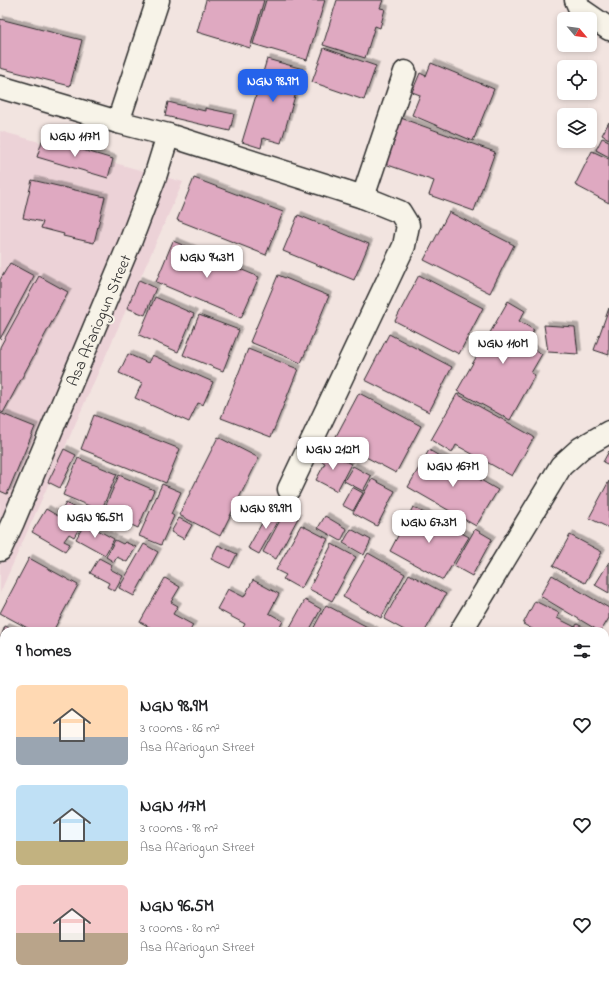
<!DOCTYPE html>
<meta charset="utf-8">
<style>
:root{--surface:#fff;--page:#f6f6f6;--text:#202124;--muted:#757577;--accent:#2563eb}
body{margin:0;font-family:"Indie Flower",sans-serif;background:var(--page);color:var(--text);height:100vh;display:flex;flex-direction:column;font-size:15px;white-space:nowrap}
*{box-sizing:border-box;margin:0}
p{font-size:13px;color:var(--muted)}
.icon{flex:none;width:22px;height:22px;fill:none;stroke:currentColor;stroke-width:2;stroke-linecap:round;stroke-linejoin:round}
.map{position:relative;flex:1;overflow:hidden}
.drawer{position:absolute;left:0px;top:627px;width:609px;height:356px;display:flex;flex-direction:column;background:var(--surface);border-radius:12px 12px 0 0;box-shadow:0 2px 6px #0003}
.drawer>*{flex:none}
.needle{width:26px;rotate:119deg}
.fabs{position:absolute;left:557px;top:12px;display:grid;gap:8px}
.fabs a{display:grid;place-items:center;width:40px;height:40px;border-radius:6px;background:var(--surface);box-shadow:0 2px 6px #0003;font-size:20px}
.price{position:absolute;translate:-50% -34px;padding:0 9px;border-radius:8px;background:#fff;color:#222;font-size:13px;line-height:26px;filter:drop-shadow(0 1px 2px #0008)}
.price::after{content:'';position:absolute;left:50%;top:24px;width:12px;height:9px;margin-left:-6px;background:inherit;clip-path:polygon(0 0,100% 0,50% 100%)}
.price.selected{background:var(--accent);color:#fff}
ul{padding:0;list-style:none}
li{display:flex;align-items:center;gap:12px;height:100px;padding:0 16px}
li span{display:grid;place-items:center;flex:none;width:112px;height:80px;border-radius:6px;color:#555}
li>.icon{margin-inline-start:auto}
span .icon{width:48px;height:48px;fill:#fffc;stroke-width:1}
li b{font-size:17px}
h2{display:flex;justify-content:space-between;align-items:center;height:48px;padding:0 16px;font-size:17px}
.map>svg:first-child{display:block}
.built{fill:#ecd2d7}
.building{fill:#dfa9c1;stroke:#2b2b2b;filter:url(#shadow)}
.lines{fill:none;stroke-linecap:round;stroke-linejoin:round}
.minor-casing{stroke:#2b2b2b;stroke-width:25}
.minor{stroke:#f7f3e8;stroke-width:22}
.labels{text-anchor:middle;stroke-width:4;stroke-linejoin:round;paint-order:stroke}
.street-label{font-size:16px;fill:#2b2b2b;stroke:#f7f3e8}
</style>
<div class="map">
<svg width="609" height="983" viewBox="0 0 609 983">
<defs>
<filter id="shadow"><feDropShadow dx="3.5" dy="-3.5" stdDeviation="0" flood-color="#0004"/></filter>
</defs>
<rect width="100%" height="100%" fill="#f2e4e0"/>
<filter id="ink" filterUnits="userSpaceOnUse"><feTurbulence type="fractalNoise" baseFrequency=".025" numOctaves="2"/><feDisplacementMap in="SourceGraphic" scale="8" xChannelSelector="R" yChannelSelector="G"/><feConvolveMatrix kernelMatrix="1 2 1 2 8 2 1 2 1" color-interpolation-filters="sRGB"/></filter>
<g filter="url(#ink)">
<!-- built -->
<path class="built" d="M0 131 183 182 0 593Z"/>
<!-- building -->
<g class="building">
<path d="M206 0H264L250 48 197 32Z"/>
<path d="M266 0H325L307 60 253 44Z"/>
<path d="M337 0H383L380 8 385 9 380 28 375 26 365 58 323 45Z"/>
<path d="M0 19 82 40 70 86 0 68Z"/>
<path d="M324 48 376 66 364 100 312 82Z"/>
<path d="M267 59 303 69 281 143 263 138 261 148 242 142Z"/>
<path d="M431 63 494 89 473 141 412 115 420 95 412 92 420 73 426 76Z"/>
<path d="M168 102 205 111V108L234 114 230 131 165 116Z"/>
<path d="M398 117 495 152 474 211 429 195 434 181 382 163Z"/>
<path d="M609 122V139L602 135Z"/>
<path d="M43 138 113 159 108 178 37 157Z"/>
<path d="M602 138 609 141V157L596 150Z"/>
<path d="M592 151 609 159V203L575 185Z"/>
<path d="M194 178 283 212 266 255 177 220Z"/>
<path d="M32 180 105 197 94 243 63 236 64 234 41 228 43 222 23 218Z"/>
<path d="M449 212 514 245 490 293 424 260Z"/>
<path d="M298 215 369 244 354 280 283 251Z"/>
<path d="M173 241 259 277 241 318 156 282Z"/>
<path d="M10 263 34 276 0 339V280Z"/>
<path d="M278 275 329 296 301 363 250 342Z"/>
<path d="M419 275 483 308 459 354 395 321Z"/>
<path d="M39 276 68 292 3 413 0 411V347Z"/>
<path d="M139 280 156 288 145 315 127 308Z"/>
<path d="M155 297 194 314 178 352 139 335Z"/>
<path d="M508 301 525 311 519 321 534 330 526 345 542 354 531 373 535 375 510 420 457 391Z"/>
<path d="M609 308V355L594 350Z"/>
<path d="M199 315 239 330 223 371 183 355Z"/>
<path d="M544 325 575 327 578 354 548 352Z"/>
<path d="M389 334 452 367 429 412 365 380Z"/>
<path d="M248 349 298 369 271 437 221 418Z"/>
<path d="M128 354 148 363 152 355 213 382 203 405 198 403 189 422 135 398 142 383 119 373Z"/>
<path d="M359 393 421 426 396 473 334 440Z"/>
<path d="M457 394 534 437 512 476 456 445 452 453 431 440Z"/>
<path d="M0 413 35 427 7 494 0 491Z"/>
<path d="M94 415 180 449 166 483 81 449Z"/>
<path d="M218 437 259 458 220 536 179 515Z"/>
<path d="M64 449 76 455 60 488 48 482Z"/>
<path d="M324 450 351 464 337 491 316 480 325 463 319 460Z"/>
<path d="M429 450 498 490 476 526 408 487Z"/>
<path d="M609 451V465L603 462Z"/>
<path d="M78 458 117 474 101 511 63 495Z"/>
<path d="M353 466 371 476 363 491 344 481Z"/>
<path d="M119 475 154 490 138 528 103 512Z"/>
<path d="M372 479 395 491 377 526 353 513Z"/>
<path d="M609 481V528L589 518Z"/>
<path d="M162 484 181 492 171 514 174 516 161 545 139 536Z"/>
<path d="M352 487 363 493 353 511 342 505Z"/>
<path d="M66 503 87 515 74 537 69 534 64 541 70 544 65 551 32 532 46 509 58 516Z"/>
<path d="M272 505 283 511 259 554 248 548Z"/>
<path d="M413 507 469 537 443 580 390 551Z"/>
<path d="M285 511 298 518 276 559 263 552Z"/>
<path d="M325 516 347 529 341 541 318 528Z"/>
<path d="M179 518 192 525 184 539 171 532Z"/>
<path d="M85 523 114 539 105 555 76 539Z"/>
<path d="M301 525 328 539 301 589 283 579 286 575 276 570Z"/>
<path d="M351 529 371 540 364 555 343 543Z"/>
<path d="M475 529 492 539 472 576 454 566Z"/>
<path d="M570 535 602 552 585 583 553 566Z"/>
<path d="M115 540 123 544 125 542 136 547 127 562 117 557 114 562 106 557Z"/>
<path d="M144 544 158 552 134 596 119 588Z"/>
<path d="M332 544 356 557 332 601 309 589Z"/>
<path d="M218 545 237 554 230 568 211 559Z"/>
<path d="M368 553 405 574 381 618 343 597Z"/>
<path d="M29 558 78 585 53 631H33L0 613Z"/>
<path d="M99 558 112 565 110 569 123 576 115 591 107 587 109 583 90 573Z"/>
<path d="M609 562V593L595 585Z"/>
<path d="M409 574 446 594 425 631H406L384 619Z"/>
<path d="M552 575 609 608V618L601 631H599L540 596Z"/>
<path d="M165 578 180 587 171 602 178 606 173 614 193 625 190 631H157L140 622Z"/>
<path d="M253 580 279 594 269 613 283 621 278 631H241L245 624 217 609 228 589 244 597Z"/>
<path d="M305 600 321 609 309 631H296L290 627Z"/>
<path d="M535 601 559 613 557 618 575 627 577 624 591 631H536L523 624Z"/>
<path d="M326 605 375 631H312Z"/>
<path d="M5 626 18 631H4V679L0 677V639Z"/>
<path d="M605 681 609 683V711L605 718Z"/>
<path d="M3 691H4V733L0 731V694L1 695Z"/>
<path d="M0 733 4 736V740L0 747Z"/>
<path d="M605 760 609 762 607 768 609 769V817L605 815Z"/>
<path d="M605 838 609 840V849L606 854 609 855V896L605 894Z"/>
<path d="M0 843 4 845V893L0 891Z"/>
<path d="M0 896 4 897V929L0 927Z"/>
<path d="M605 905 609 907V937L605 935Z"/>
<path d="M0 938 4 940V956L0 963Z"/>
<path d="M4 970V979H30L28 983H0Z"/>
<path d="M33 979H47L46 983H32Z"/>
<path d="M54 979H119L117 983H52Z"/>
<path d="M147 979H193L192 983H146Z"/>
<path d="M201 979H257L256 983H200Z"/>
<path d="M433 979H469L467 983H431Z"/>
<path d="M490 979H510L518 983H488Z"/>
</g>
<g class="lines">
<defs>
<g id="minor">
<path d="M576 0 580 9 609 29"/>
<path d="M0 87 118 122 168 135 155 177 131 240 13 522 0 550"/>
<path d="M118 122 158 0"/>
<path d="M168 135 363 197 400 212 408 225 404 246 289 489"/>
<path d="M363 197 405 72"/>
<path d="M461 631 561 466 581 448 609 432"/>
<path d="M0 776 4 778"/>
<path d="M347 979 354 983"/>
</g>
</defs>
<!-- minor casing -->
<use href="#minor" class="minor-casing"/>
<!-- minor -->
<use href="#minor" class="minor"/>
</g>
</g>
<g class="labels">
<!-- street labels -->
<g class="street-label">
<text transform="translate(98 320) rotate(-67)" y="6">Asa Afariogun Street</text>
</g>
</g>
</svg>
<div class="fabs">
<a><svg class="needle" viewBox="-14 -14 28 28"><path d="M0-13l5 13h-10z" fill="#e53935"/><path d="M0 13l5-13h-10z" fill="#757577"/></svg></a>
<a><svg class="icon" aria-label="locate" viewBox="0 0 24 24"><circle cx="12" cy="12" r="6"/><path d="M12 2v4M12 18v4M2 12h4M18 12h4"/></svg></a>
<a><svg class="icon" aria-label="layers" viewBox="0 0 24 24"><path d="M12 4l9 5-9 5-9-5zM3 14l9 5 9-5"/></svg></a>
</div>
<b class="price selected" style="left:273px;top:103px">NGN 98.9M</b>
<b class="price" style="left:75px;top:158px">NGN 117M</b>
<b class="price" style="left:207px;top:279px">NGN 94.3M</b>
<b class="price" style="left:503px;top:365px">NGN 110M</b>
<b class="price" style="left:333px;top:471px">NGN 212M</b>
<b class="price" style="left:453px;top:488px">NGN 167M</b>
<b class="price" style="left:266px;top:530px">NGN 89.9M</b>
<b class="price" style="left:95px;top:539px">NGN 96.5M</b>
<b class="price" style="left:429px;top:544px">NGN 67.3M</b>
<section class="drawer">
<h2>9 homes<svg class="icon" aria-label="filters" viewBox="0 0 24 24"><path d="M4 7h16M4 17h16"/><circle cx="9" cy="7" r="2"/><circle cx="15" cy="17" r="2"/></svg></h2>
<ul>
<li><span style="background:linear-gradient(#ffd9b3 65%,#9aa5b1 0)"><svg class="icon" aria-label="home" viewBox="0 0 24 24"><path d="M3 11l9-7 9 7M6 9v11h12V9"/></svg></span><div><b>NGN 98.9M</b><p>3 rooms · 86 m²</p><p>Asa Afariogun Street</p></div><svg class="icon" aria-label="heart" viewBox="0 0 24 24"><path d="M12 20l-8-8c-3-5 5-10 8-4 3-6 11-1 8 4z"/></svg></li>
<li><span style="background:linear-gradient(#bfe0f5 70%,#c2b280 0)"><svg class="icon" aria-label="home" viewBox="0 0 24 24"><path d="M3 11l9-7 9 7M6 9v11h12V9"/></svg></span><div><b>NGN 117M</b><p>3 rooms · 98 m²</p><p>Asa Afariogun Street</p></div><svg class="icon" aria-label="heart" viewBox="0 0 24 24"><path d="M12 20l-8-8c-3-5 5-10 8-4 3-6 11-1 8 4z"/></svg></li>
<li><span style="background:linear-gradient(#f6c9c9 60%,#b9a48a 0)"><svg class="icon" aria-label="home" viewBox="0 0 24 24"><path d="M3 11l9-7 9 7M6 9v11h12V9"/></svg></span><div><b>NGN 96.5M</b><p>3 rooms · 80 m²</p><p>Asa Afariogun Street</p></div><svg class="icon" aria-label="heart" viewBox="0 0 24 24"><path d="M12 20l-8-8c-3-5 5-10 8-4 3-6 11-1 8 4z"/></svg></li>
</ul>
</section>
</div>
